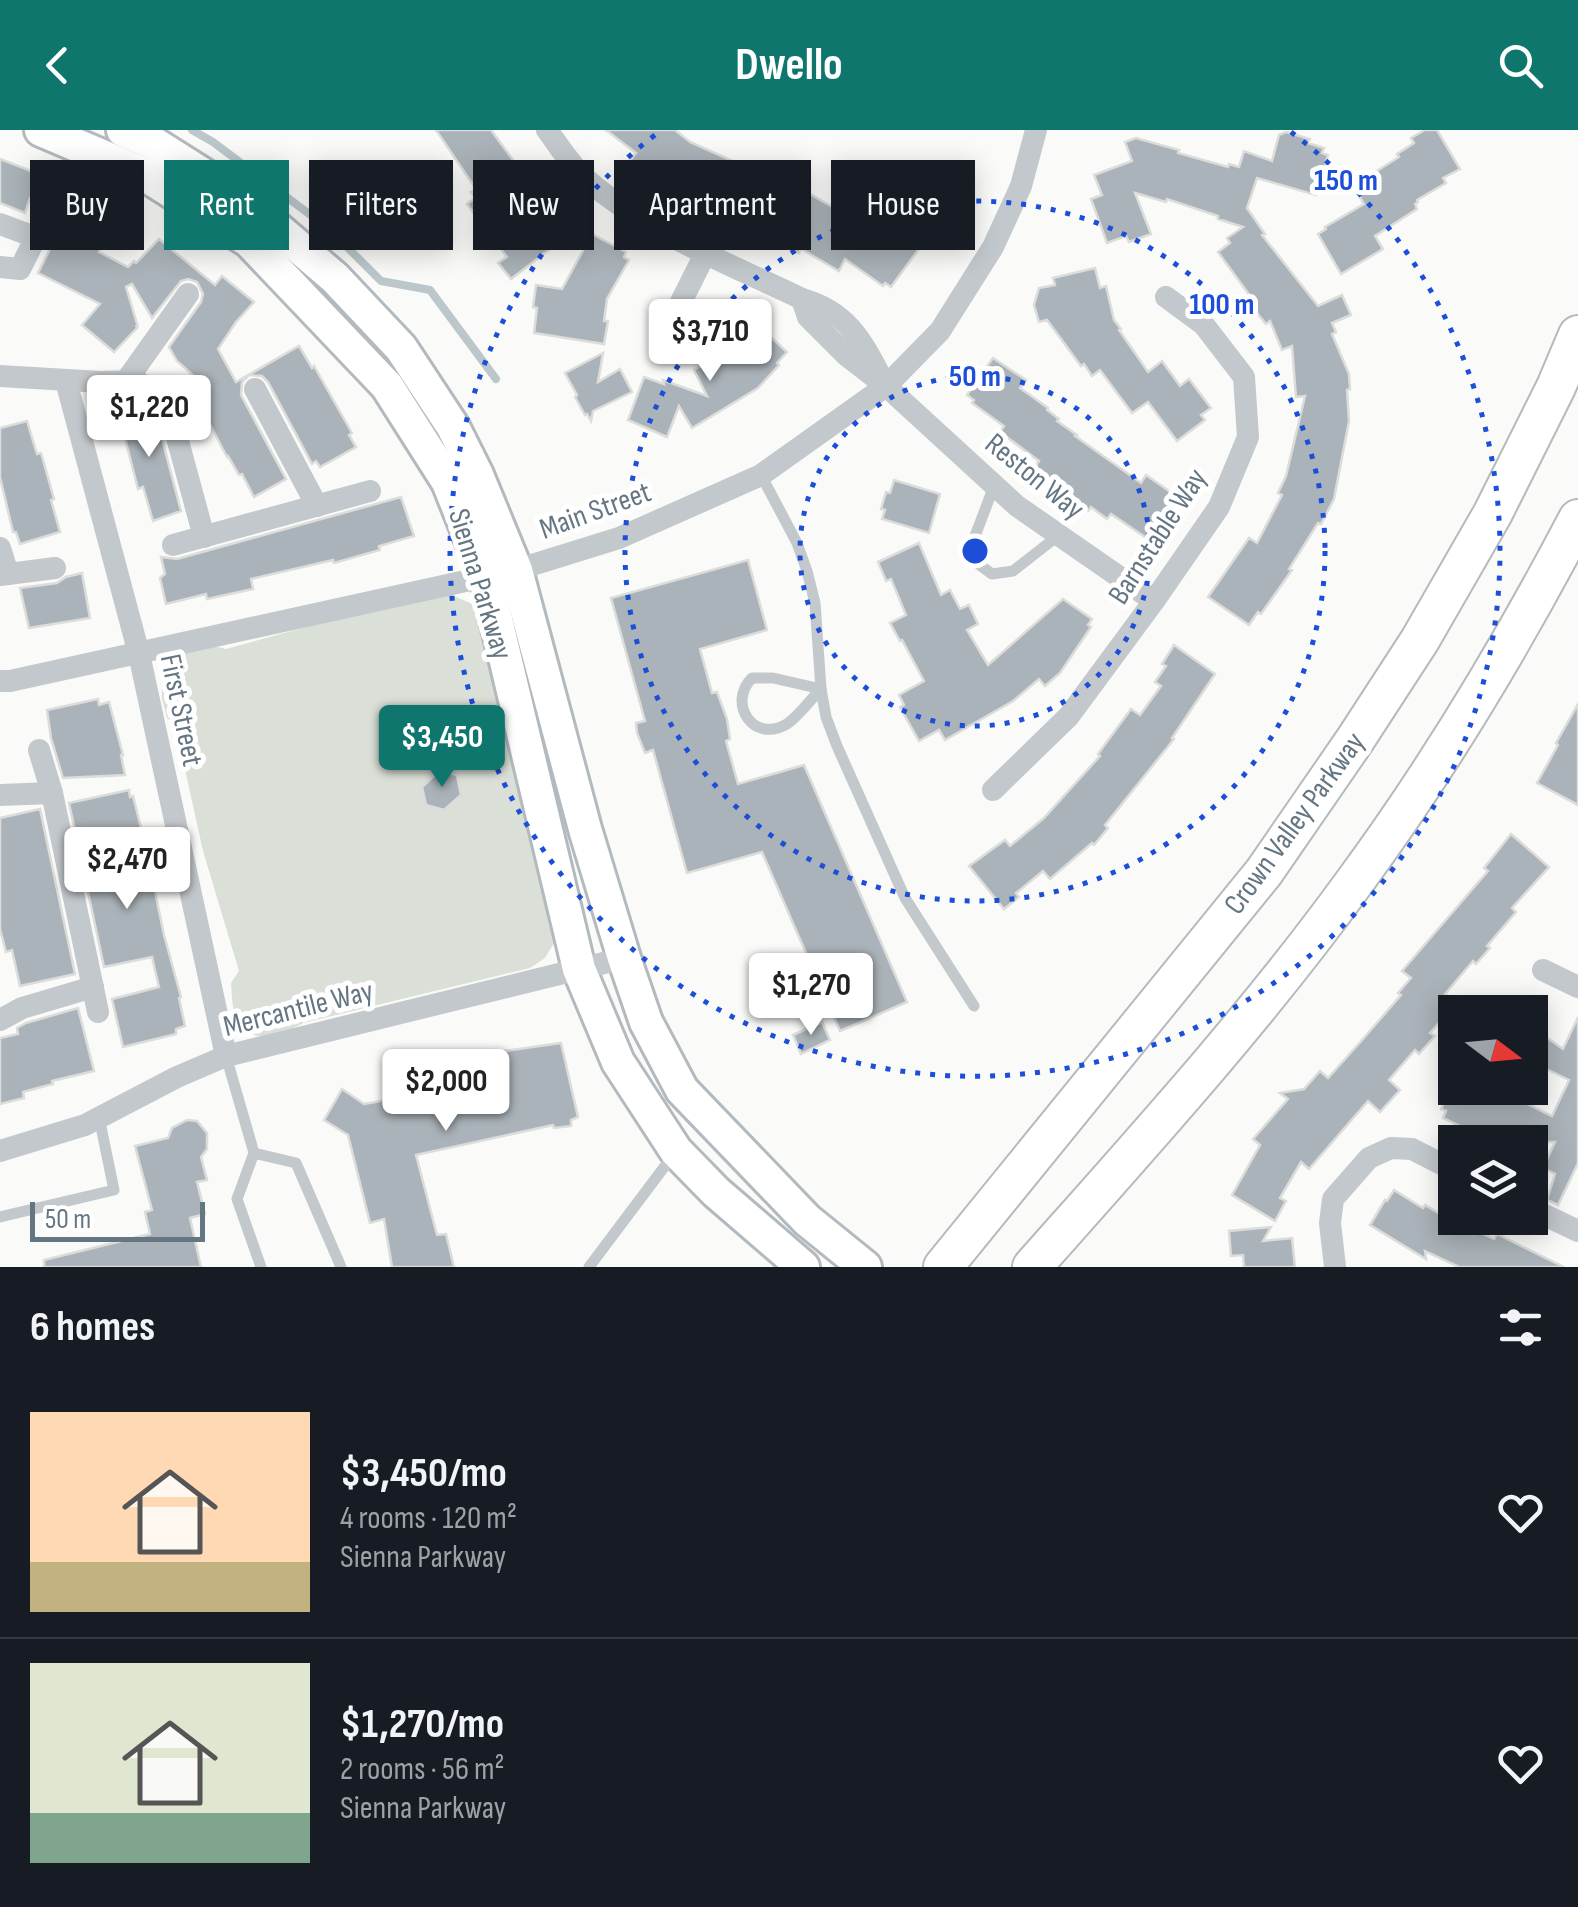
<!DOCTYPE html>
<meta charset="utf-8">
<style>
:root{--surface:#171b24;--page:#20242c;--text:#f1f3f6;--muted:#9ea1a6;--line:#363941;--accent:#0f766e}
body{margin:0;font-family:"Sofia Sans Condensed",sans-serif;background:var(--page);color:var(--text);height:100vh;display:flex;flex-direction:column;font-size:38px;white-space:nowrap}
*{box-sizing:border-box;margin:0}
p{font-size:32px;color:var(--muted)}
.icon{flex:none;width:55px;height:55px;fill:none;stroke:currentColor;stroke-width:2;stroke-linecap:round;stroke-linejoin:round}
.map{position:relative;height:1137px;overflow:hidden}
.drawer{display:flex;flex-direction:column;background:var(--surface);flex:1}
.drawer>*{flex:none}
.guide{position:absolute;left:30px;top:30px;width:1000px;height:90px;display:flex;gap:20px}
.needle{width:65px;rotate:106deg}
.buttons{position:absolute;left:1438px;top:865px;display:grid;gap:20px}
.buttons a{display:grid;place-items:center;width:110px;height:110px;border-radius:0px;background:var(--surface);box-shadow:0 5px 25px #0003;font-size:50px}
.scale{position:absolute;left:30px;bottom:25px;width:175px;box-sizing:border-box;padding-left:10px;border:5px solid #657683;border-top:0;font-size:28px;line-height:35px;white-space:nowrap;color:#657683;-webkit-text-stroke:8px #fff;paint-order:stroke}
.price{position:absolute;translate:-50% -85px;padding:0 22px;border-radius:10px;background:#fff;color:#222;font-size:32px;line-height:65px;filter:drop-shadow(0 2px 5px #0008)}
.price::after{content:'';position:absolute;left:50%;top:60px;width:30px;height:22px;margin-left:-15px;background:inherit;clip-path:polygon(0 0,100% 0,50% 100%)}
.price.current{background:var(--accent);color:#fff}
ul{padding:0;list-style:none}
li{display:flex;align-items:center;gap:30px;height:250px;padding:0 30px}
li+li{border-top:2px solid var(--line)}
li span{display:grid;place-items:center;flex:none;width:280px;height:200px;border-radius:0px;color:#555}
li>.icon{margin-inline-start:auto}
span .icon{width:120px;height:120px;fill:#fffc;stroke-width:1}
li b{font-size:42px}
h2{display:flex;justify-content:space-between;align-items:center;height:120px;padding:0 30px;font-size:42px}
.pill{padding:0 35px;border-radius:0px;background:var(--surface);box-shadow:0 5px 25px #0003;font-size:35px;line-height:90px}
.pill.current{background:var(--accent);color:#fff}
header{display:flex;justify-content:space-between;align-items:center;height:130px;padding:0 30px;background:var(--accent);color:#fff;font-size:45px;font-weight:700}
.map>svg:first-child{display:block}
.green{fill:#dadfd7}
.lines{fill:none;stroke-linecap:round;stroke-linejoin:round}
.stream{stroke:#bbc7cb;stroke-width:8}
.building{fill:#aab3b9;stroke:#dcdcda;stroke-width:2.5}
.secondary-casing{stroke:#b3babf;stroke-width:38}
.primary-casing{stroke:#b5babe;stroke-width:42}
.service{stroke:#c3c8cc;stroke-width:11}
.minor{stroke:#c3c8cc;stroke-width:22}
.secondary{stroke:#fff;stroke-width:32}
.primary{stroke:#fff;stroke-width:38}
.ring{fill:none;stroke:#1d4ed8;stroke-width:5;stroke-dasharray:5 10}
.labels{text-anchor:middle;stroke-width:10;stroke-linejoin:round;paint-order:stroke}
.street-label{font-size:30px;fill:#657683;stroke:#fff}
.centre{fill:#1d4ed8;stroke:#fff;stroke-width:5}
.ring-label{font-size:30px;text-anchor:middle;font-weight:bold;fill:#1d4ed8;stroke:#fff;stroke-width:10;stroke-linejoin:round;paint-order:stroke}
</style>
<header><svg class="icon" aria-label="back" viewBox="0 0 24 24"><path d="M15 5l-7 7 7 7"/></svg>Dwello<svg class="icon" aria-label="search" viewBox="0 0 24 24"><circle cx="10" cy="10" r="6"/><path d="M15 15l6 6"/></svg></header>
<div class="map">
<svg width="1578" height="1137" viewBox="0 0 1578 1137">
<rect width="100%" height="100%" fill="#fafaf8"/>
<!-- green -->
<path class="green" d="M450 464 474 475 545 750 554 813 545 828 530 838 303 893C284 904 254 917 238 892 232 882 232 865 231 853L239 841 203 721 175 594 167 588 162 569V547L166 535 177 525 210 515 226 519 413 468Z"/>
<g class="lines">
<!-- stream -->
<path class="stream" d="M192 0 213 12 328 98 381 151 430 160 496 249"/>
</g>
<!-- building -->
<g class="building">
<path d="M436 0H491L568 105 511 149 498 133 507 127 467 74 475 68 471 62 476 59Z"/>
<path d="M606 0H675L690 12 757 42 756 44 788 59 791 53 855 90 856 88 882 103 885 98 918 120 891 157 885 153 883 156 845 129 839 141 801 119 799 123 777 112 780 105 726 84 687 64 689 60 651 42 648 47 629 32 636 23Z"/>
<path d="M1425 0H1437L1460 39 1443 48 1446 53 1417 70 1418 72 1415 74 1417 79 1375 106 1383 119 1341 144 1318 104 1326 99 1325 97 1364 74 1353 56 1399 27 1397 24 1414 13 1411 8Z"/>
<path d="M1286 2 1310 9 1308 13 1324 18 1322 23 1328 25 1316 65 1257 48 1247 78 1265 104 1262 105 1318 176 1342 165 1351 185 1332 193 1336 202 1332 204 1349 244 1350 259 1347 260 1349 291 1334 369 1321 394 1318 393 1289 439 1292 440 1261 484 1258 482 1249 495 1208 467 1249 408 1257 413 1282 365 1278 363 1286 346 1305 266 1296 267 1292 216 1282 220 1270 191 1266 194 1252 177 1256 174 1218 122 1230 113 1227 108 1243 97 1218 89V86L1167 69 1166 72 1135 63 1151 104 1129 112 1126 106 1107 113 1091 69 1102 65 1094 45 1132 31 1125 12 1136 8 1179 20 1178 23 1228 37 1229 34 1239 37 1244 21 1272 31 1279 5Z"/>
<path d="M0 29 44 46 37 66 34 65 32 69 30 68 25 83 0 73Z"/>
<path d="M82 61 120 77 99 122 128 137 134 131 136 133 159 109 215 155 222 146 254 172 236 192 218 219 236 252 299 216 312 238 314 236 352 303 349 305 356 317 320 337 316 331 312 334 268 252 262 246 249 245 242 252 241 265 286 349 254 367 242 344 239 345 228 326 227 327 202 279 204 277 196 264 207 258 177 231 169 217 201 172 203 164 197 152 188 149 181 151 152 188 132 154 126 157 138 197 136 195 137 198 114 222 82 195 100 174 38 143 74 71 76 72Z"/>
<path d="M592 104 626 122 624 127 629 130 607 169 604 191H608L604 214 534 203 537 178 533 177 536 155 562 159Z"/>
<path d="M1095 138 1100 158 1106 156 1114 190 1121 199 1119 200 1148 242 1162 231 1180 256 1189 249 1211 278 1201 285 1205 290 1177 311 1148 272 1132 283 1100 240 1092 246 1084 234 1081 236 1047 190 1039 192 1034 175 1039 158 1055 155 1053 148Z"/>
<path d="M750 188 787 222 777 233 779 235 758 258 692 298 679 276 667 307 628 290 644 247 664 254 663 250 707 266 694 240 746 209 738 202Z"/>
<path d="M603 223 598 252 620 239 632 262 593 281 591 291 587 284 585 285 575 267 577 265 565 243Z"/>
<path d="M993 228 1026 250 1020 258 1048 278 1047 280 1059 289 1057 291 1077 305 1075 306 1141 353 1146 345 1182 370 1161 402 1155 398 1148 409 1111 384 1107 389 1091 377 1088 381 1072 369 1073 367 1033 339 1039 331 1000 302 1004 296 972 273 974 270 967 265Z"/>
<path d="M139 271 146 276 161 305 181 381 153 391 143 357 138 359 117 277Z"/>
<path d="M27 291 37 324 41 323 54 369 51 370 60 402 20 414 16 402H13L0 347V298Z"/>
<path d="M894 350 940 364 929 403 882 389 885 380 881 379 886 362 890 363Z"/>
<path d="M401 367 414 406 379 416 380 420 334 433 333 430 251 449 253 459 207 469 206 464 166 474 160 448 165 444 161 427 177 429Z"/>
<path d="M919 413 941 465 950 460 960 479 969 475 978 494 967 500 988 535 1063 469 1092 489 1088 495 1091 497 1060 543 1045 556 1039 549 1013 571 945 610 939 600 919 611 900 577 904 575 899 565 924 551 902 510 900 511 890 493 906 485 891 449 886 451 878 432Z"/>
<path d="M748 430 767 500 700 519 712 563 717 562 727 589 730 609 726 611 738 654 804 635 907 872 840 901 762 722 687 743 653 620 645 623 637 603 636 593 645 591 611 468Z"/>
<path d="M82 443 90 488 29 498 20 458 57 453 66 447Z"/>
<path d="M1174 515 1215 544 1172 608 1174 609 1105 695 1108 698 1094 715 1092 713 1050 749 1043 741 1016 763 1019 767 1004 779 969 736 1005 710 1010 716 1044 688 1100 626 1098 624 1131 579 1140 585 1161 556 1155 552 1166 536 1162 534Z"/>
<path d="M98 569 99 575 109 572 123 625H121L125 645 63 648 51 608 47 580Z"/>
<path d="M1578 574V675L1537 653 1558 615 1556 613Z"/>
<path d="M439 641 457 645 461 665 444 680 426 675 422 657Z"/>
<path d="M129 660 130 667 133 666 146 718 164 805 181 867 179 868 185 896 176 899V904L123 917 112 869 159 857 152 827 104 837 69 673Z"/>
<path d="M40 679 75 844 20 856 12 820 6 822 0 799V688Z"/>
<path d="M1511 704 1549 737 1512 778 1516 782 1487 816 1490 818 1476 834 1473 831 1445 864 1456 873 1430 903 1435 906 1419 924 1415 920 1389 950 1400 960 1380 982 1368 971 1309 1039 1301 1032 1280 1068 1286 1071 1275 1091 1232 1065 1260 1015 1253 1009 1288 969 1280 963 1304 959 1320 941 1328 948 1363 909 1401 865 1398 863 1411 848 1402 841 1488 741 1484 738Z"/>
<path d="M78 878 94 941 52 951 53 954 23 962 24 968 0 974V908L18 904 17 898 26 893Z"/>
<path d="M1578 887V1033L1558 1075 1547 1070 1555 1044 1543 1038 1555 1012H1493L1443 988 1446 981 1441 979 1451 958H1484L1516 972 1517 969 1552 986 1569 950 1530 931V896L1563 919Z"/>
<path d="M822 892 830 910 801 924 793 905Z"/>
<path d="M561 913 578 987 571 990V996L554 998 553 995 416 1025 437 1105 446 1104 454 1137H392L384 1089 370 1093 348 1005 324 990 342 959 364 974 417 965 415 945 475 927V925Z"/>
<path d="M187 990 197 991 207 1003V1019L201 1027 207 1050 197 1052 205 1084 190 1088 201 1137H44V1130L150 1104 145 1082 152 1080 135 1016 168 1008 172 998Z"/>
<path d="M1394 1060 1423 1078 1425 1075 1473 1104 1475 1100 1494 1109 1497 1104 1564 1137H1459L1425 1121 1426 1129 1370 1095 1385 1070 1387 1071Z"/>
<path d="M1271 1097 1263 1111 1292 1108 1295 1137H1244L1243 1125 1231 1126 1229 1101Z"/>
</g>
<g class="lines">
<defs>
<g id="secondary">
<path d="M41 0 142 43 249 111 387 256 448 352 486 447 579 839 618 932 676 1021 716 1062 803 1137"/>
<path d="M123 0 153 13 245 71 335 148 401 218 453 297 477 345 516 440 585 699 624 828 646 892 682 960 807 1090 865 1137"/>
</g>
<g id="primary">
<path d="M943 1137 1264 742 1355 610 1420 510 1493 383 1556 257 1578 205"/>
<path d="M1032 1137C1141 1014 1253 891 1350 758 1436 642 1511 517 1578 389"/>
</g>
</defs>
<!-- secondary casing -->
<use href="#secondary" class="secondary-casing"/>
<!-- primary casing -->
<use href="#primary" class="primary-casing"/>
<!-- service -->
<g class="service">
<path d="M761 345 797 413 807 441 815 473 821 559 826 587 837 616 905 768 974 876"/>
<path d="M994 356 972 414 977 433 992 444 1013 441 1059 405"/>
<path d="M752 548H773L821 559C810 570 799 586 787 594 753 614 727 573 752 548Z"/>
<path d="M226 926 254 1023 237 1069 261 1137"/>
<path d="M254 1023 296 1033 341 1137"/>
<path d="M0 1087 114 1060 99 987"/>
<path d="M589 1137 674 1024"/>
</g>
<!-- minor -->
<g class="minor">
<path d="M547 0C559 16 571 36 586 49 648 103 728 133 802 169 846 181 861 209 881 247"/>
<path d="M0 94 35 107"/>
<path d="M0 137 20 139 55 69"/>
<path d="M802 169 808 187 846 225 886 256 1017 376 1154 471"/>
<path d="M676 182 706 122"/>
<path d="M0 246 101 252 137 251 158 266 175 300 204 407"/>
<path d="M66 251 139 524 226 926"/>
<path d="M126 251 188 164"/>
<path d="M255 259 317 376"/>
<path d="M173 415 370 361"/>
<path d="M0 418 8 444"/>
<path d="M0 445 55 438"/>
<path d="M0 551H10L516 440 619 408 761 345 886 256 940 201 993 117 1021 56 1036 0"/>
<path d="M39 620 52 663 98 882"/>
<path d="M993 660 1069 586 1154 471 1219 377 1248 307 1244 247 1204 195 1166 167"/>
<path d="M0 665 52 663"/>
<path d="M1543 840 1578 857"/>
<path d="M0 890 22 878 93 857"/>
<path d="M0 1021 85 995 177 947 226 926 624 828"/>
<path d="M1530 1078 1578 1101"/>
<path d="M1335 1137 1330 1093 1333 1069 1369 1028 1391 1018 1412 1019 1455 1041"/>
</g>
<!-- secondary -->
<use href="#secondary" class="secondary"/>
<!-- primary -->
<use href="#primary" class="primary"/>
</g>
<!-- distance rings -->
<g class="ring">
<circle cx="975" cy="421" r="175"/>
<circle cx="975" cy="421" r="350"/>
<path d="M1291 2A525 525 0 1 1 659 2"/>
</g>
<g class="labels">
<!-- street labels -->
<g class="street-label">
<text transform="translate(1035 346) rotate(39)" y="10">Reston Way</text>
<text transform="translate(595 380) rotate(-20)" y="10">Main Street</text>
<text transform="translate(1157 406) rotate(-57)" y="10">Barnstable Way</text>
<text transform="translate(481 454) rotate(73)" y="10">Sienna Parkway</text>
<text transform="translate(182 580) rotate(78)" y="10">First Street</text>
<text transform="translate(1294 693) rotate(-54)" y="10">Crown Valley Parkway</text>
<text transform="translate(298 878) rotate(-14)" y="10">Mercantile Way</text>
</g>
</g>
<circle cx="975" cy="421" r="15" class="centre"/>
<g class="ring-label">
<text x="1346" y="60">150 m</text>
<text x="1222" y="184">100 m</text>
<text x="975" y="256">50 m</text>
</g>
</svg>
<div class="buttons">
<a><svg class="needle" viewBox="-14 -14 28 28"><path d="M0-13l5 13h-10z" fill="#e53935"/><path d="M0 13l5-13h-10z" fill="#9ea1a6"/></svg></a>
<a><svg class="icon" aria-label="layers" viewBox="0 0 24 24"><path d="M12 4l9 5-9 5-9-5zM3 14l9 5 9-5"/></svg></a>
</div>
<div class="scale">50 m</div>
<b class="price" style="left:710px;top:254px">$3,710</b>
<b class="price" style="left:149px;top:330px">$1,220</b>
<b class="price current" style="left:442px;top:660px">$3,450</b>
<b class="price" style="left:127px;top:782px">$2,470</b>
<b class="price" style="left:811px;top:908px">$1,270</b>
<b class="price" style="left:446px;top:1004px">$2,000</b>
<div class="guide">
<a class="pill">Buy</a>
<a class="pill current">Rent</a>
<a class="pill">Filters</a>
<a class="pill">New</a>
<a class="pill">Apartment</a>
<a class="pill">House</a>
</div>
</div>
<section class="drawer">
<h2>6 homes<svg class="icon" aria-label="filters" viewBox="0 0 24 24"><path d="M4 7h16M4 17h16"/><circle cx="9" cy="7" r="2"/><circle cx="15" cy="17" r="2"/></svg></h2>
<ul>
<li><span style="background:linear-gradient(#ffd9b3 75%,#c2b280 0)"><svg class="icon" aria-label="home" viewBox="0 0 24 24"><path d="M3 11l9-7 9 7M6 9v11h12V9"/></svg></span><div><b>$3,450/mo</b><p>4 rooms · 120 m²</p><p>Sienna Parkway</p></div><svg class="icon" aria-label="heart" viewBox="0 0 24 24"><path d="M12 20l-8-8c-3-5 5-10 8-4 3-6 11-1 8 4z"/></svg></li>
<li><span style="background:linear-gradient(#dfe7d0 75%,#7fa58c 0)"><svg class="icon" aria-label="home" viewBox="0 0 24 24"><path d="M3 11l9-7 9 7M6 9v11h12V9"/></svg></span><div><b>$1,270/mo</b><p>2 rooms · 56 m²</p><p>Sienna Parkway</p></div><svg class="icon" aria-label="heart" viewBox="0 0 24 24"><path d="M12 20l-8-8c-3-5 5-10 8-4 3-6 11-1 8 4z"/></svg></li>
</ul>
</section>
